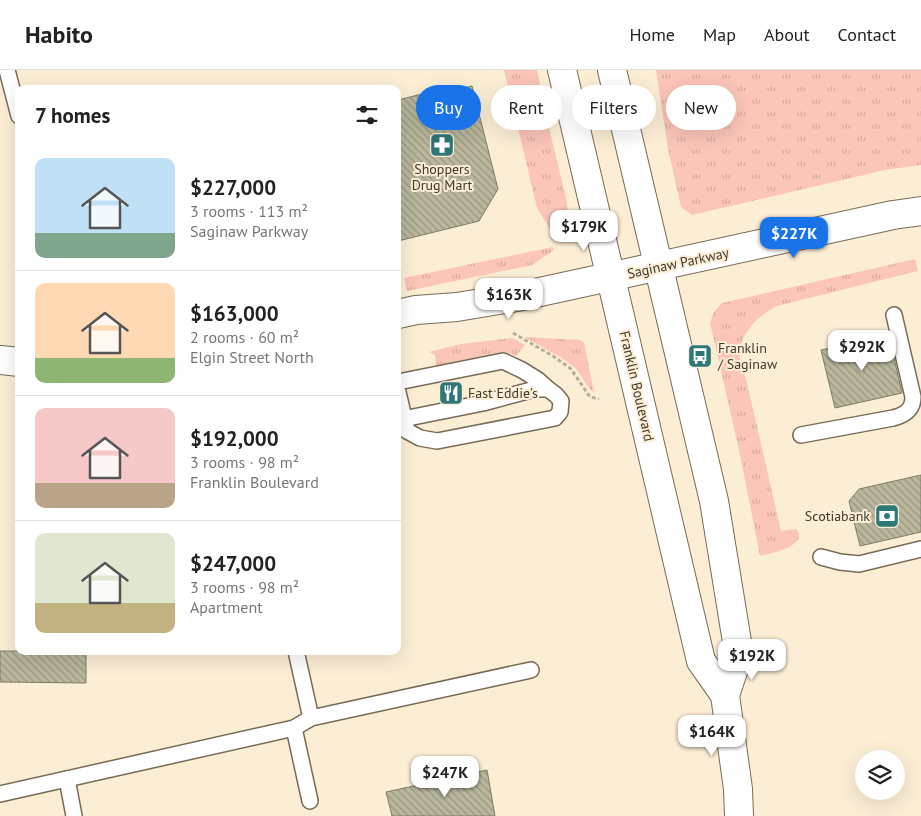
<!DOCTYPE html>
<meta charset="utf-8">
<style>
:root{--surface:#fff;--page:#f6f6f6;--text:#222;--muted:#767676;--line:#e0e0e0;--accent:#1a73e8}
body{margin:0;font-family:"PT Sans",sans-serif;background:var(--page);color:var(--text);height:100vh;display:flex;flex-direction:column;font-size:19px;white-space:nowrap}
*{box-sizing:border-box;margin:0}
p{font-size:16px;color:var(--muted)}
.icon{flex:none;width:28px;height:28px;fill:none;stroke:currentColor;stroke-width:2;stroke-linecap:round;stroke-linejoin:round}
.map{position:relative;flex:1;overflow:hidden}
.drawer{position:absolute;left:15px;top:15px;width:386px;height:570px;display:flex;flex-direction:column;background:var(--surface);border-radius:10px;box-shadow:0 5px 20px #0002}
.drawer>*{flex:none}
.top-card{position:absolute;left:416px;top:15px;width:429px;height:45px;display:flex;gap:10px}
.tools{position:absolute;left:855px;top:680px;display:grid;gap:10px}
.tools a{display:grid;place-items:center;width:50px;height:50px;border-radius:50%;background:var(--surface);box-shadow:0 5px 20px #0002;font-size:25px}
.price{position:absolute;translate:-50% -42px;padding:0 11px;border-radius:10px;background:#fff;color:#222;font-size:16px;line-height:32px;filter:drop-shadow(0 1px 2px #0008)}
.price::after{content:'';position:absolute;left:50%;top:30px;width:15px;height:11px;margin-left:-8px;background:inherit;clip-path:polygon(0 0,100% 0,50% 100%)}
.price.on{background:var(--accent);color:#fff}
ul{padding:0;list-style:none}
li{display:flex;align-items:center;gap:15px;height:125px;padding:0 20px}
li+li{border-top:1px solid var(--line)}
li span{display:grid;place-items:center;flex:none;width:140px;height:100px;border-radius:10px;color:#555}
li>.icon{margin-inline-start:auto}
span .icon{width:60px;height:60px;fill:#fffc;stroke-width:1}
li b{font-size:21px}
h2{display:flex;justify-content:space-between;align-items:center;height:60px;padding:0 20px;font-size:21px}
.pill{padding:0 18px;border-radius:22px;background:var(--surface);box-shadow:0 5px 20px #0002;font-size:18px;line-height:45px}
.pill.on{background:var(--accent);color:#fff}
header{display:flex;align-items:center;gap:30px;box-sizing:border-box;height:70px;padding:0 25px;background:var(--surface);border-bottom:1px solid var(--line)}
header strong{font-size:24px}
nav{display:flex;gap:28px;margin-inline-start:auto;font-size:18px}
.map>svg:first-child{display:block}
.grass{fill:url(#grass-tufts)}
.building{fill:url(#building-back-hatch);stroke:#7e7c64}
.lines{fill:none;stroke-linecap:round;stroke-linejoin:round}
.service-casing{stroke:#786b56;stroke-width:18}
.tertiary-casing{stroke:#786b56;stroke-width:30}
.secondary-casing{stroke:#786b56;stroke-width:30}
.path{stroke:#b9ad9a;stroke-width:3;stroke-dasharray:4 2.5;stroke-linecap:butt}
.service{stroke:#fff;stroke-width:15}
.tertiary{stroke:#fff;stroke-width:28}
.secondary{stroke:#fff;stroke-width:28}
.labels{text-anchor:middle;stroke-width:4;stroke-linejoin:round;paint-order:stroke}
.poi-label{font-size:14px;fill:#3f3930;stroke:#fcedd5;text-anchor:start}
.street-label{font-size:14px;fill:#3f3930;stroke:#fcedd5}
</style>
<header>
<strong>Habito</strong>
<nav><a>Home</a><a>Map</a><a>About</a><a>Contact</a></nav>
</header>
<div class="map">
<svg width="921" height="746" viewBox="0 0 921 746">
<defs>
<pattern id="grass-tufts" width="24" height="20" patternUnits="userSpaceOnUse" patternTransform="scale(1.25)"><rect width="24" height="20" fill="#fbc5b8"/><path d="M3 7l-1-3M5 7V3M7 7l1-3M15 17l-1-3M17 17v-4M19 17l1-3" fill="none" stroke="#d8aa9e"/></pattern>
<pattern id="building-back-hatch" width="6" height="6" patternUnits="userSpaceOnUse" patternTransform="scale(1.25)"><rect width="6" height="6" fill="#bab79e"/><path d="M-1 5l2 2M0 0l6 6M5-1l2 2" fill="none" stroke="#999681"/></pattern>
</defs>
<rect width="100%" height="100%" fill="#fcedd5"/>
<!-- grass -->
<g class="grass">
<path d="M504 0H537L547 46V50L567 132 568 149 562 167 552 162 537 138Z"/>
<path d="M656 0H921V95L885 100 692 145 681 137 668 79Z"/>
<path d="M553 177 554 180 532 195 407 221 404 208Z"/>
<path d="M915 189 918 201 777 236C748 251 729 277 746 309L781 461 796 459C811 475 769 484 760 486L740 384 710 253 714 242 722 233Z"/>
<path d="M525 267 580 270 584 273 594 322C586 317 582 305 575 298 560 285 541 277 525 267Z"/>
<path d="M513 268 525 275 516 286 507 282H501L436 296 435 285 429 282 461 274Z"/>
</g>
<!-- building -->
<g class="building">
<path d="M472 16 498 119 479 151 398 171V30L450 17 451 21Z"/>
<path d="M889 266 902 323 835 338 821 280Z"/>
<path d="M921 405V462L860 476 849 431 859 419Z"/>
<path d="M0 581H86V613L0 612Z"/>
<path d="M487 700 495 746H392L386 722Z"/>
</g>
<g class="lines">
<defs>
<g id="service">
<path d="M7 0 19 46"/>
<path d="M398 312 503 291 522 300 538 310 548 319"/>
<path d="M398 322 407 361 420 368 437 371 555 348 560 342 561 331 556 325 548 319H535L483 333 403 349"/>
<path d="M801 365 893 348C905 345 913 340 913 327L894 245"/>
<path d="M821 487 840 492 859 494 921 479"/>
<path d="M296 581 311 648"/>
<path d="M294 658 310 731"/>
<path d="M67 709 74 746"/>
<path d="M0 724 294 658 311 648 531 600"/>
</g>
<g id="tertiary">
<path d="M398 244 416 240 457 237 517 227 893 145 921 141"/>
<path d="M0 290 19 292"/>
</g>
<g id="secondary">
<path d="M562 0 701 591 725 625 738 719 739 746"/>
<path d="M612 0 714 431 739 584 725 625"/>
</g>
</defs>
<!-- service casing -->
<use href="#service" class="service-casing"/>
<!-- tertiary casing -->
<use href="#tertiary" class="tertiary-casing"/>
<!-- secondary casing -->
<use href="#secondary" class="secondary-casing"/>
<!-- path -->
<path class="path" d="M513 263 553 286 571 299 590 327 599 329"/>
<!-- service -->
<use href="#service" class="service"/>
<!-- tertiary -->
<use href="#tertiary" class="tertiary"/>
<!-- secondary -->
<use href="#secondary" class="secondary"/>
</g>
<!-- icons -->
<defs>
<symbol id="pharmacy-square" viewBox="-11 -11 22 22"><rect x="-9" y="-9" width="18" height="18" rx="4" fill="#2e7877" stroke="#fcedd5"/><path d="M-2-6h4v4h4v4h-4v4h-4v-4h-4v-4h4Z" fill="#fff"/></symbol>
<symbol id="bus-square" viewBox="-11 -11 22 22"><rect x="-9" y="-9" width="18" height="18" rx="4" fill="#2e7877" stroke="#fcedd5"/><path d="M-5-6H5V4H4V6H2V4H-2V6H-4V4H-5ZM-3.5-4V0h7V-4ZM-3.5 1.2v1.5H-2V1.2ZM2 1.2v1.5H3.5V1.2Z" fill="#fff"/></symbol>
<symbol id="restaurant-square" viewBox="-11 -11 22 22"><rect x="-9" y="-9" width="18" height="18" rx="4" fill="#2e7877" stroke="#fcedd5"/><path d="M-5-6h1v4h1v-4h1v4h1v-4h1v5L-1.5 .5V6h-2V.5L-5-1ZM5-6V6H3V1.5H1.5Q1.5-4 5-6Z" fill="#fff"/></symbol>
<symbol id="bank-square" viewBox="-11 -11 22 22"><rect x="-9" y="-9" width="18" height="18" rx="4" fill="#2e7877" stroke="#fcedd5"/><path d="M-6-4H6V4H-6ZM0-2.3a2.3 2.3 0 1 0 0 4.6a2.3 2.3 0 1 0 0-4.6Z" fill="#fff"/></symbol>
</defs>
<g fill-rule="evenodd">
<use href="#pharmacy-square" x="428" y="61" width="28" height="28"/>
<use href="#bus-square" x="686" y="272" width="28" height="28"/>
<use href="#restaurant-square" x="437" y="309" width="28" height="28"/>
<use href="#bank-square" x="873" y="432" width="28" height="28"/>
</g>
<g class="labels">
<!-- poi labels -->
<g class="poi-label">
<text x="442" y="104" text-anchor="middle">Shoppers<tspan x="442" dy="16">Drug Mart</tspan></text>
<text x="718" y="283">Franklin<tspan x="718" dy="16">/ Saginaw</tspan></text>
<text x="468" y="328">Fast Eddie's</text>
<text x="870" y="451" text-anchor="end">Scotiabank</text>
</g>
<!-- street labels -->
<g class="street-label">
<text transform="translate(678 193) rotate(-12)" y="5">Saginaw Parkway</text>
<text transform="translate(637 316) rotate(77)" y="5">Franklin Boulevard</text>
</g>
</g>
</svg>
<div class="tools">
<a><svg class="icon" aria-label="layers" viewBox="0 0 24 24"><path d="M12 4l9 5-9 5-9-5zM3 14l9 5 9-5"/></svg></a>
</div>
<b class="price" style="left:584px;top:182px">$179K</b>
<b class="price on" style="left:794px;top:189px">$227K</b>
<b class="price" style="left:509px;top:250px">$163K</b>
<b class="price" style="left:862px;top:302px">$292K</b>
<b class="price" style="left:752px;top:611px">$192K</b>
<b class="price" style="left:712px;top:687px">$164K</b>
<b class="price" style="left:445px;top:728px">$247K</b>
<div class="top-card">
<a class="pill on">Buy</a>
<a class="pill">Rent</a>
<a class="pill">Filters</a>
<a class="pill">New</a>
</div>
<section class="drawer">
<h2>7 homes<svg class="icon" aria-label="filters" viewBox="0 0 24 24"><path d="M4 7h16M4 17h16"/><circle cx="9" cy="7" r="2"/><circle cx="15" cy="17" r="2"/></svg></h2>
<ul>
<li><span style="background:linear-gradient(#bfe0f5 75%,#7fa58c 0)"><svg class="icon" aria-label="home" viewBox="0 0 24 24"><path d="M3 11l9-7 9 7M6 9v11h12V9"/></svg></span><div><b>$227,000</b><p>3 rooms · 113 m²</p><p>Saginaw Parkway</p></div></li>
<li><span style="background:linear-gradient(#ffd9b3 75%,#8fb573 0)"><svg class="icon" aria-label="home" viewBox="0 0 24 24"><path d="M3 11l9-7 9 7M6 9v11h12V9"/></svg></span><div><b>$163,000</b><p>2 rooms · 60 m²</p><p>Elgin Street North</p></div></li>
<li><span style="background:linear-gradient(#f6c9c9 75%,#b9a48a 0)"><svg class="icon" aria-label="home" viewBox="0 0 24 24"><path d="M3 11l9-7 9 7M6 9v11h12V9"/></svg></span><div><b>$192,000</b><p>3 rooms · 98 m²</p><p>Franklin Boulevard</p></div></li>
<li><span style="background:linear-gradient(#dfe7d0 70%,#c2b280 0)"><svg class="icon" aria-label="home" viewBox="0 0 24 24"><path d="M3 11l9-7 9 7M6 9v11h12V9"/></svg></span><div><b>$247,000</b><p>3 rooms · 98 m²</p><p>Apartment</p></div></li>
</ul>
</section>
</div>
